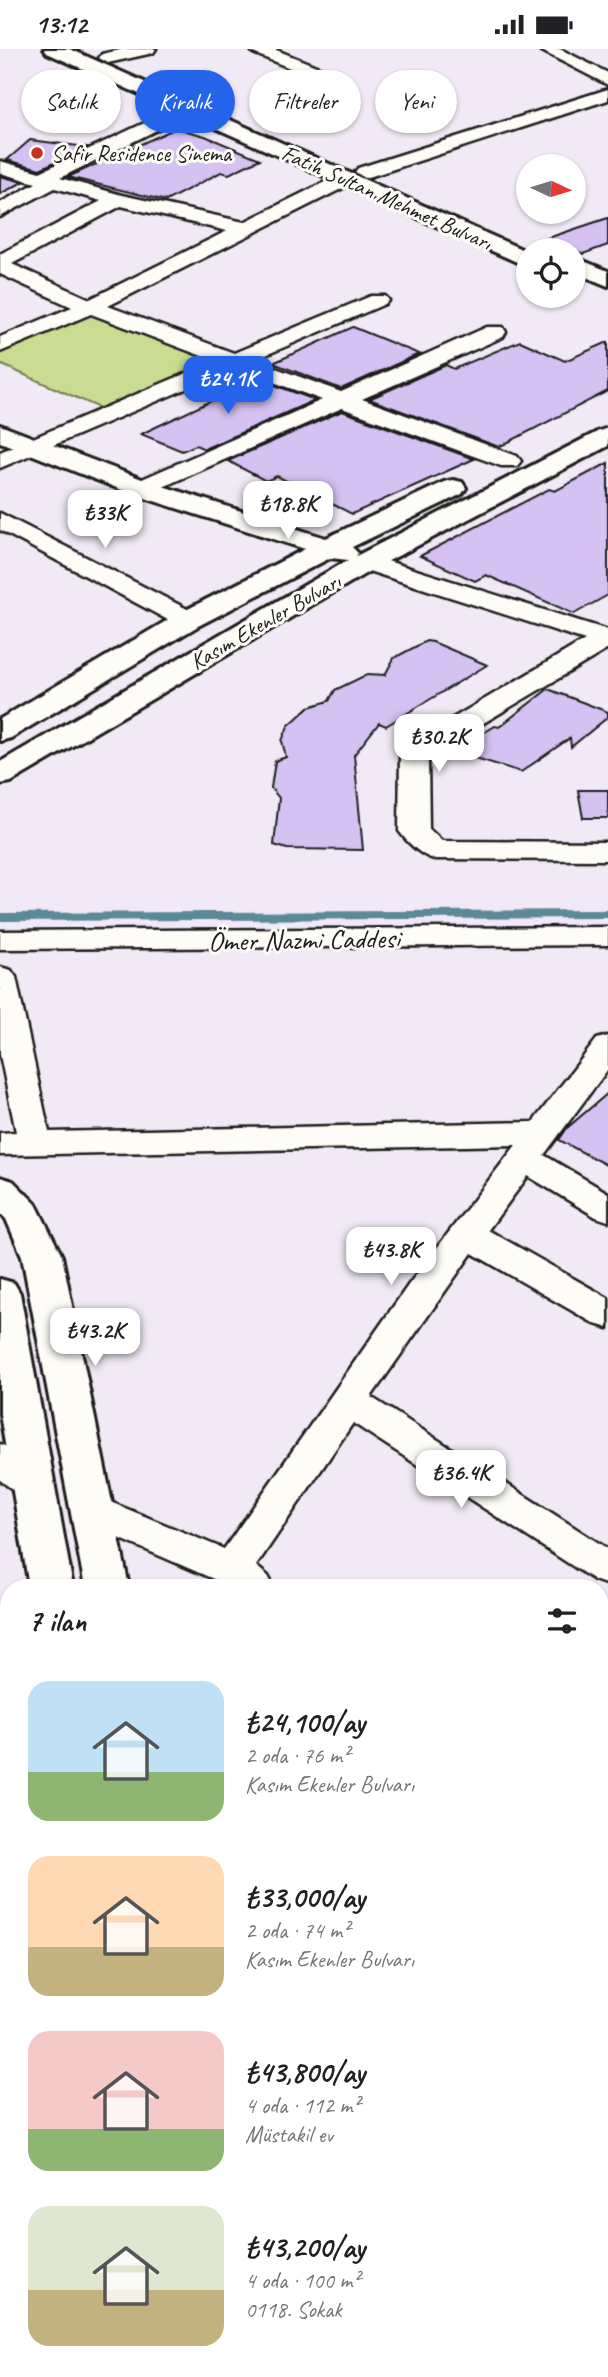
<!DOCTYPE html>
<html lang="tr">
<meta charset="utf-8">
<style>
:root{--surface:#fff;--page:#f2f2f2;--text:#202124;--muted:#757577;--accent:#2563eb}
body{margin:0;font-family:Caveat,sans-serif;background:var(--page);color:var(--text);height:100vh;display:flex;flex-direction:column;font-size:26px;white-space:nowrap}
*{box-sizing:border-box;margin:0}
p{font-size:23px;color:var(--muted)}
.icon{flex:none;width:38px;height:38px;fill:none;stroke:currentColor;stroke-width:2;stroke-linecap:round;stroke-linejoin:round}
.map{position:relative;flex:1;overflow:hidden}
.drawer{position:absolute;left:0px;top:1530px;width:609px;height:800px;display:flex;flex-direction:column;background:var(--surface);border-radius:28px 28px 0 0;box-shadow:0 2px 5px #0004}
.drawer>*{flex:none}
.hud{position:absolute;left:21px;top:21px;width:567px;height:63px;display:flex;gap:14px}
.needle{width:46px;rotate:94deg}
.fabs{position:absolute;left:516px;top:105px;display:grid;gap:14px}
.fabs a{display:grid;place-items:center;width:70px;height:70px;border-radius:50%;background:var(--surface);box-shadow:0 2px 5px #0004;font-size:35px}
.price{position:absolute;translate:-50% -60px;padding:0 16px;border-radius:14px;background:#fff;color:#222;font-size:23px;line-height:46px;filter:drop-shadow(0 2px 4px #0008)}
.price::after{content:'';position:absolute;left:50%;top:42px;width:21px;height:16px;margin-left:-10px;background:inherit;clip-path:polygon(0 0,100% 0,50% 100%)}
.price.current{background:var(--accent);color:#fff}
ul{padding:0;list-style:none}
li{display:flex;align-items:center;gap:21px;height:175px;padding:0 28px}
li span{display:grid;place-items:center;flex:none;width:196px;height:140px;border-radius:21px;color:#555}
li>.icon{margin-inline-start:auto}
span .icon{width:84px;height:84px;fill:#fffc;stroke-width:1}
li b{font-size:30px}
h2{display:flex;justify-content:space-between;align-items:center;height:84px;padding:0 28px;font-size:30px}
.tag{padding:0 24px;border-radius:32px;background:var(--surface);box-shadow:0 2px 5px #0004;font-size:24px;line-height:63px}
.tag.current{background:var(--accent);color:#fff}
.status{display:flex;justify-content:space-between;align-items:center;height:49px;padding:0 35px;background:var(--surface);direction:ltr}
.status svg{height:19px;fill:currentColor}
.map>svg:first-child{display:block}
.green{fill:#c9dc91;stroke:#727c56;stroke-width:2}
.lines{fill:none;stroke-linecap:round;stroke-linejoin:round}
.stream{stroke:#5c8996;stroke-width:8}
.building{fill:#d5c1f2;stroke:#1c1c1c;stroke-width:2}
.minor-casing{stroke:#1c1c1c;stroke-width:5}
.tertiary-casing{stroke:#1c1c1c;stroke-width:6}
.minor{fill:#fdfcf7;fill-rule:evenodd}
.tertiary{fill:#fdfcf7;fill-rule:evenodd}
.poi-dot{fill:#c8321e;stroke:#fdfcf7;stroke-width:2.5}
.labels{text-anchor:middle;stroke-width:6;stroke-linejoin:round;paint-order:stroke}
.far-poi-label{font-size:23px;fill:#1c1c1c;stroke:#fdfcf7;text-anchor:start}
.far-street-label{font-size:23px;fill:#1c1c1c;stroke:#fdfcf7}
.street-label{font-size:28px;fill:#1c1c1c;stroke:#fdfcf7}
</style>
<div class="status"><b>13:12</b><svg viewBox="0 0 49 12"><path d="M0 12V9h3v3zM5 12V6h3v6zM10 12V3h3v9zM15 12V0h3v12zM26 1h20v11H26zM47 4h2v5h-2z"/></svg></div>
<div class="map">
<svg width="608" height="2328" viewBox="0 0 608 2328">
<rect width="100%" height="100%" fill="#f1eaf6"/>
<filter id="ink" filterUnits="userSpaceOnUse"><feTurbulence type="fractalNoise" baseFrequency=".0143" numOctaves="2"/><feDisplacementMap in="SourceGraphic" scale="14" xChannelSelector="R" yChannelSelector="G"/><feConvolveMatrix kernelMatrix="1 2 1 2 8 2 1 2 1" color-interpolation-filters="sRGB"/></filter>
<g filter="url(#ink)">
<!-- green -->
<g class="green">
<path d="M90 266 219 312 102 360 0 315V304Z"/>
<path d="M9 1703V1941L0 1949V1710Z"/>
</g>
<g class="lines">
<!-- stream -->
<path class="stream" d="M0 868 608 865"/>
</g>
<!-- building -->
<g class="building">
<path d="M176 79 205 87 260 110 229 125 221 123 166 152 68 128Z"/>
<path d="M30 91 87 98 40 120 7 111Z"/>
<path d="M0 127 23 133 0 145Z"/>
<path d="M608 169V196L583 205 548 189Z"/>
<path d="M353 278 419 305 341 340 273 314Z"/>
<path d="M520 292 565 312 608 293V342L499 398 369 350 446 316 454 320Z"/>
<path d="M258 330 315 351 204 400 196 396 182 402 141 385Z"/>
<path d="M342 362 474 410 352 465 277 427 266 432 228 412Z"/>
<path d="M608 414V546L574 565 486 526 475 532 420 507 549 440 555 442Z"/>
<path d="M426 592 433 593 487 616 386 677 379 674 354 706 363 801 287 800 274 796 279 749 271 739 275 712 286 708 282 692 288 677 309 658 329 652 335 641 368 625 385 626 394 609Z"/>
<path d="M548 640 608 663V668L571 698 570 689 521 723 453 702 495 677 499 678Z"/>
<path d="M578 741H608V769H583Z"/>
<path d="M608 1044V1117L559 1091 567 1079Z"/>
</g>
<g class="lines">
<defs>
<g id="minor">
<path d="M124 0H156L153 4 108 14 99 9 102 5Z"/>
<path d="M250 0H274L346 29 349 33 340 38 334 37 253 4Z"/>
<path d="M538 0H560L608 24V36Z"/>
<path d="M608 40V51L372 127 365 129 355 123 358 119Z"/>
<path d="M187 54 193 55 196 59 193 63 60 129 122 146 244 173 339 126H353L356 130 353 134 108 257 234 304 371 247H385L389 251 385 255 254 311 341 343 487 278H503L506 283 503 288 362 350 517 407 521 412 517 417H501L342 359 149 444 141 446 133 444 129 439 133 434 322 351 235 319 0 419V403L215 312 91 265 0 303V288L72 258 0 225V205L101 152 55 139 0 168V154L36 134 0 124V112L40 123ZM121 157 227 182 90 250 12 215Z"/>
<path d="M0 464 197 565 201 571 197 577 188 579 179 577 0 481Z"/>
<path d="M365 505 608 581V600L428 707 429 780 442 792 608 793V811L434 810C420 806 408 794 399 782L400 704 404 698 585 591 356 518 352 513 356 508Z"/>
<path d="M608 878V896L0 900V882Z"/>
<path d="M0 918 11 921 16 928 49 1083 533 1073 597 990 608 987V1020L544 1106 608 1144V1172L596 1168 528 1127 488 1181 608 1249V1279L595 1275 472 1204 371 1348 608 1500V1536L594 1531 353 1374 256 1517 268 1527 274 1538H225L218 1532 77 1471 71 1460 77 1449 91 1445 224 1500 409 1235 516 1096 0 1106V1084L16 1083 0 1006Z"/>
<path d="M0 1395C20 1402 42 1416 53 1435L47 1446C26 1452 16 1443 0 1431Z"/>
<path d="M9 1645V1683L0 1686V1648Z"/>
<path d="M608 1675V1719L600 1722V1678Z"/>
<path d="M600 1783 608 1785V1828L600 1825Z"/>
<path d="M9 1965V2014L0 2017V1968Z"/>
<path d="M117 2320H226L229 2328H172L171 2326 170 2328H114Z"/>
</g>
<g id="tertiary">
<path d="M44 0H70L528 203V218L47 4Z"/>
<path d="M574 208 608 222V237L574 223Z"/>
<path d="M0 376 150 433 326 489 444 433 453 431 462 433 466 439 462 445 352 498 358 504 356 507 599 382 608 379V397L375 519 11 733 0 735V713L348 511 330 509 198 577 11 689 0 692V670L178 565 305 500 132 445 0 393Z"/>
<path d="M0 1128 13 1132 36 1155 62 1207 129 1538H85L22 1207 6 1170 0 1164Z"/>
<path d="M0 1230 14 1234 20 1244 73 1538H29L0 1365Z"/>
<path d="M600 2024 608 2027V2080L600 2077Z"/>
<path d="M600 2101 608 2104V2160L600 2156Z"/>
</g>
</defs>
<!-- minor casing -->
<use href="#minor" class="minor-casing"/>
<!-- tertiary casing -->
<use href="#tertiary" class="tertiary-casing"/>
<!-- minor -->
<use href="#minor" class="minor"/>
<!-- tertiary -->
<use href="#tertiary" class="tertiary"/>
</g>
</g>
<!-- markers -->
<circle class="poi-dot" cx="37" cy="104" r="7"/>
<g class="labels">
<!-- far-poi labels -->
<g class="far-poi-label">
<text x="51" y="112">Safir Residence Sinema</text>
</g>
<!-- far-street labels -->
<g class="far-street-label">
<text transform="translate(387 148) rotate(24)" y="8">Fatih Sultan Mehmet Bulvarı</text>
<text transform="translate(265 572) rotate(-30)" y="8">Kasım Ekenler Bulvarı</text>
</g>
<!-- street labels -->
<g class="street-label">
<text transform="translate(304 890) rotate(-1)" y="10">Ömer Nazmi Caddesi</text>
</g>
</g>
</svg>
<div class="fabs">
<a><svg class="needle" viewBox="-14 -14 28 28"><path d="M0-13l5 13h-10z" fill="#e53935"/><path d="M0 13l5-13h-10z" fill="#757577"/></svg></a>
<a><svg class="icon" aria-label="locate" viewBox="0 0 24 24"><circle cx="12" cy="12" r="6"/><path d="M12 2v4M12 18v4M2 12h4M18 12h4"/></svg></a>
</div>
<b class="price current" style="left:228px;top:367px">₺24.1K</b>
<b class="price" style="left:288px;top:492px">₺18.8K</b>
<b class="price" style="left:105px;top:501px">₺33K</b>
<b class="price" style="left:439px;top:725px">₺30.2K</b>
<b class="price" style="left:391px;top:1238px">₺43.8K</b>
<b class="price" style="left:95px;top:1319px">₺43.2K</b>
<b class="price" style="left:461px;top:1461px">₺36.4K</b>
<div class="hud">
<a class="tag">Satılık</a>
<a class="tag current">Kiralık</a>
<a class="tag">Filtreler</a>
<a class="tag">Yeni</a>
</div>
<section class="drawer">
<h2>7 ilan<svg class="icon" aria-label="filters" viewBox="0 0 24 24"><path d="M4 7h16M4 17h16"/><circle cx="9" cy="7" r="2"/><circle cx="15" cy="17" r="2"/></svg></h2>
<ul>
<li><span style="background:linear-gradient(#bfe0f5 65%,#8fb573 0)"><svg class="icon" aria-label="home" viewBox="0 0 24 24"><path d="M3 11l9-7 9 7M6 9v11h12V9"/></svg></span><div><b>₺24,100/ay</b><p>2 oda · 76 m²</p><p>Kasım Ekenler Bulvarı</p></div></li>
<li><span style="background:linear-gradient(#ffd9b3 65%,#c2b280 0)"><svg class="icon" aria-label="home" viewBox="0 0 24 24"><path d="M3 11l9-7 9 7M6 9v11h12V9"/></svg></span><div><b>₺33,000/ay</b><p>2 oda · 74 m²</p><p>Kasım Ekenler Bulvarı</p></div></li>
<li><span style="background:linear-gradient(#f6c9c9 70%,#8fb573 0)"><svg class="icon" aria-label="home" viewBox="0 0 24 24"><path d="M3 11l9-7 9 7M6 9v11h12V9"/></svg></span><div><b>₺43,800/ay</b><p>4 oda · 112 m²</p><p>Müstakil ev</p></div></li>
<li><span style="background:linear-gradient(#dfe7d0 60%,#c2b280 0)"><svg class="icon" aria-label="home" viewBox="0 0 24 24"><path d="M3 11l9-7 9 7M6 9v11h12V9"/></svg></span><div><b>₺43,200/ay</b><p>4 oda · 100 m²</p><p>0118. Sokak</p></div></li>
</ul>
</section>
</div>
